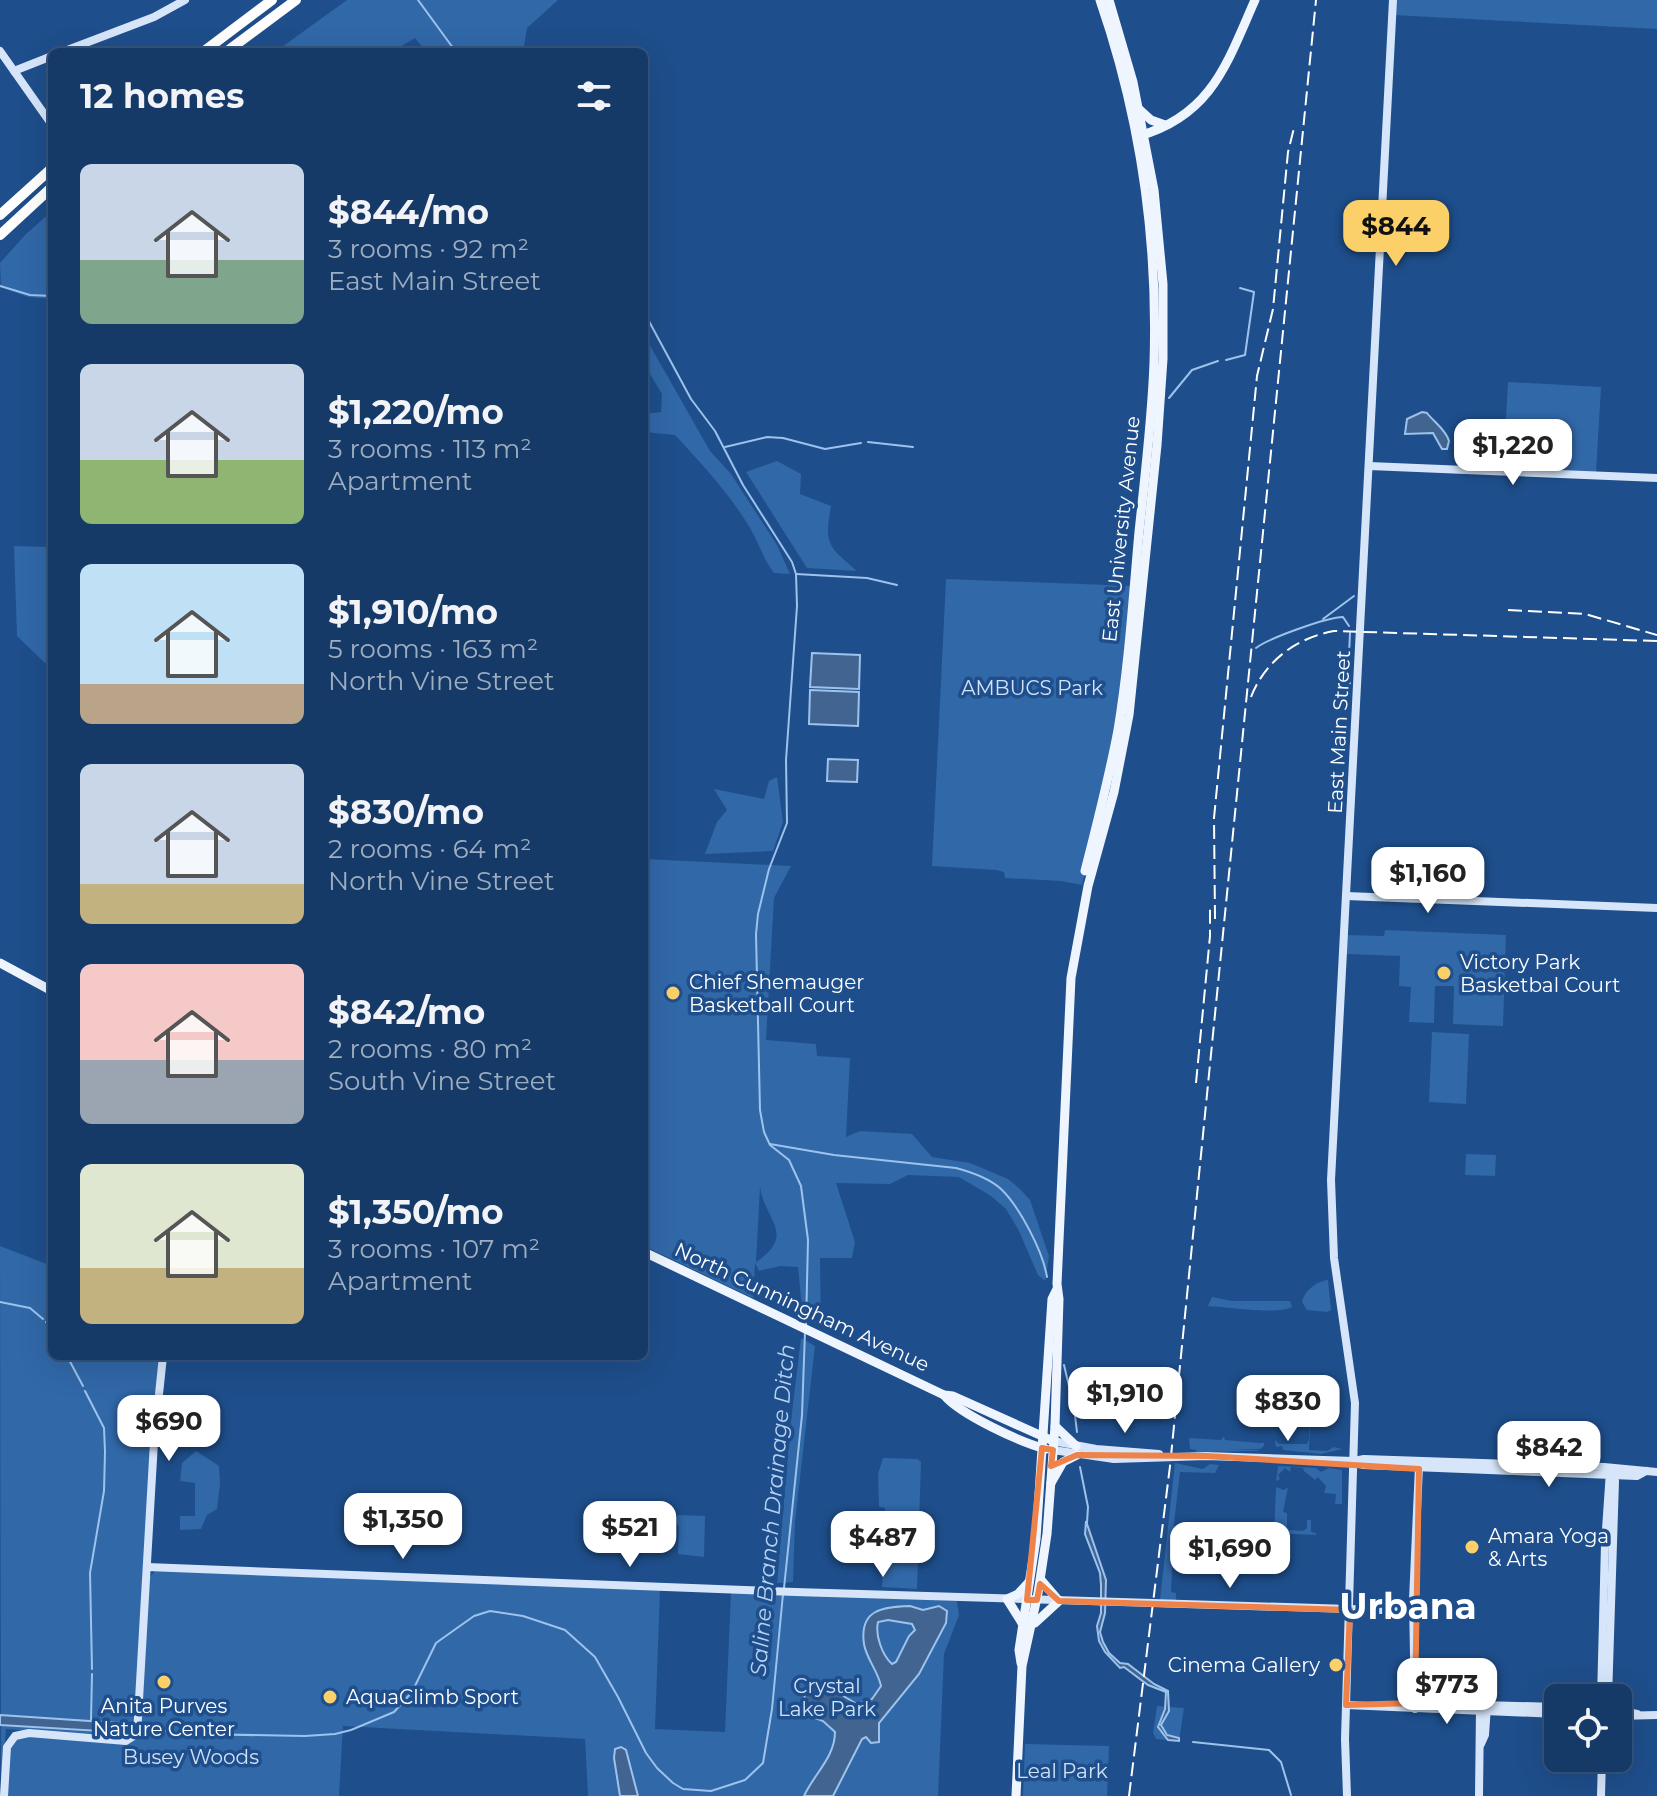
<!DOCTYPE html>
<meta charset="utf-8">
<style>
:root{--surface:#163a68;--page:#234571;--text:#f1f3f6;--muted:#9eadc0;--line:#35547c;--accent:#fbd069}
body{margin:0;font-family:Montserrat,sans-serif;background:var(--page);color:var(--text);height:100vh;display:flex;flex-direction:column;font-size:30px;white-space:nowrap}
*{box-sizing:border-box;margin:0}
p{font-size:26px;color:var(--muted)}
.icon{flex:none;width:44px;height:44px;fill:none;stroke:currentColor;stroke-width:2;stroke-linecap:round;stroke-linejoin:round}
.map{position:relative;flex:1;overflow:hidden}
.panel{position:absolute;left:48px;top:48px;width:600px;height:1312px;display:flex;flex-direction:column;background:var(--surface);border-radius:12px;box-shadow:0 8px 32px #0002,0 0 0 2px var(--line)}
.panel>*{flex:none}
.tools{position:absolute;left:1544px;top:1684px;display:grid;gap:16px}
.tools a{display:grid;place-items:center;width:88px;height:88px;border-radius:12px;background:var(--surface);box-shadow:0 8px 32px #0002,0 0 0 2px var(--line);font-size:40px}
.price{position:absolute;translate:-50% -68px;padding:0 18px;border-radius:16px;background:#fff;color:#222;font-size:26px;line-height:52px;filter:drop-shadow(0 2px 4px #0008)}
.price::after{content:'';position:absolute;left:50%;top:48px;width:24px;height:18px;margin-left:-12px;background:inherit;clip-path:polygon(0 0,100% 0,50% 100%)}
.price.active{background:var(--accent);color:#111}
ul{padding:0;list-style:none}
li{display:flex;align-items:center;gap:24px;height:200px;padding:0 32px}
li span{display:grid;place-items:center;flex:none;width:224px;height:160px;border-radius:12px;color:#555}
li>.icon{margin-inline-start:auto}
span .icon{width:96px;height:96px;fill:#fffc;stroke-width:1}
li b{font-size:34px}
h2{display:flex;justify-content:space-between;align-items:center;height:96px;padding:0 32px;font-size:34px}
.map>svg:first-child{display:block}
.green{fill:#3168a8;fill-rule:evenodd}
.water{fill:#416490;stroke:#9dc3ed;stroke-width:2;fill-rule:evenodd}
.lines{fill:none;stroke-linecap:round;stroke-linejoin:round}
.stream{stroke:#9dc3ed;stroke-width:2}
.secondary{stroke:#d6e5f9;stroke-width:8}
.primary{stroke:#eff5ff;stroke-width:9}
.highway{stroke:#fff;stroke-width:10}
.rail{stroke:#fff;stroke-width:2;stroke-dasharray:14 6;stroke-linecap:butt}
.marked{fill:none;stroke:#ee8249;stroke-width:6;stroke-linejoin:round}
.poi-dot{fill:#fbd069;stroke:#1e4e8b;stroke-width:3}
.labels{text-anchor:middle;stroke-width:7;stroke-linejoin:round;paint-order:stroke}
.street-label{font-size:20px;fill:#fff;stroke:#1e4e8b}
.park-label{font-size:20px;fill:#cfe2f9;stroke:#1e4e8b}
.poi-label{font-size:20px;fill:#fff;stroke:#1e4e8b;text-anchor:start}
.water-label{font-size:22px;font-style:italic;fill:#b6d2f3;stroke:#1e4e8b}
.town-label{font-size:36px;font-weight:bold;fill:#fff;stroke:#1e4e8b}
</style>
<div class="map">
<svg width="1657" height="1796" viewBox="0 0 1657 1796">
<rect width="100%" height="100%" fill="#1e4e8b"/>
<!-- green -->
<g class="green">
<path d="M347 0H558L527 28 523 52H426L415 38 391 52H275Z"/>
<path d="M1393 0H1657V29L1393 15Z"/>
<path d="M52 211V299L28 297 1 287 0 263 25 235Z"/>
<path d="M644 335 710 451 731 474 777 545 790 574 774 573C762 557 758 540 747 523 727 491 701 463 675 435L644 432V414L661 412 662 394 644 364Z"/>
<path d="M1508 382 1601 387 1596 473 1503 469Z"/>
<path d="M777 461 801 474 800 494 831 506C824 545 828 546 857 571L807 568 746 472Z"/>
<path d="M14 546 52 547V658L45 663 17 636Z"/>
<path d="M946 579 1134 586C1124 688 1106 786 1082 885L1061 881 1005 878 1004 872 996 870 932 866Z"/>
<path d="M777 777 783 822 773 851 705 854 717 822 727 810 714 789 764 799 769 781Z"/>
<path d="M644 859 791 866 774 898 766 1040 816 1044 817 1056 850 1058 846 1137 860 1131 912 1134 932 1157 970 1163 1008 1179 1020 1189 1030 1200 1049 1256 1045 1281 1038 1275 1019 1231 1006 1209 991 1196 959 1177 908 1175 890 1184 836 1183 855 1242 852 1258H820L821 1326 803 1318 798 1267 780 1266 759 1271 755 1263 753 1298 644 1246ZM760 1187C765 1221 797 1234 756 1262Z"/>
<path d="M1385 930 1506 935 1503 1026 1453 1024 1454 986H1435L1434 1023 1409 1022 1411 987 1399 986 1400 956 1346 954 1347 935 1384 936Z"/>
<path d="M1432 1032 1469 1034 1466 1104 1429 1102Z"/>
<path d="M1466 1154 1496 1155 1495 1176 1465 1175Z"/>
<path d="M0 1246 52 1266V1356H160L133 1733 129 1737 117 1738 6 1729 1 1796Z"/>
<path d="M1328 1280 1331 1310 1327 1312 1307 1310 1302 1302C1304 1291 1317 1281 1328 1280Z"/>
<path d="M1212 1297 1232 1301H1290L1292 1307C1277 1315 1228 1307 1208 1306Z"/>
<path d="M801 1338 815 1346 795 1522 793 1582 777 1583 790 1429Z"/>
<path d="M1280 1389 1311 1392 1309 1450 1327 1451 1334 1447 1342 1449 1321 1454 1283 1450 1282 1446 1276 1447 1275 1440 1279 1444H1307L1309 1440V1406L1301 1405 1297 1398 1277 1397V1394Z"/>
<path d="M1224 1436 1225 1440 1260 1443H1264V1439V1446L1260 1449H1230L1260 1450 1257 1451 1195 1452 1197 1450 1190 1449 1189 1438 1221 1440Z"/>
<path d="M196 1451 219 1466 220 1484 217 1509 207 1515 201 1529 180 1530V1516H195V1483L180 1481 182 1463Z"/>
<path d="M883 1458 917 1459 921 1462 917 1589 882 1587 884 1556 875 1551 878 1524 881 1517H885V1508L879 1507 878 1474Z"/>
<path d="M1175 1463 1203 1469 1210 1464 1219 1465 1215 1473 1180 1472 1174 1523 1171 1592 1176 1593V1600H1160Z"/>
<path d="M1278 1466 1316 1468 1321 1472 1329 1468 1342 1470V1504H1335L1336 1494 1324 1493 1326 1486 1318 1477 1315 1480 1304 1471 1303 1468 1291 1467 1290 1472 1285 1468 1278 1475 1280 1479 1276 1481Z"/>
<path d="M1276 1487 1284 1490 1288 1487 1283 1512 1287 1513V1527L1290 1530 1303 1531 1307 1528V1520H1311V1532L1316 1533V1535L1274 1533Z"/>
<path d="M678 1515 705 1516 704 1557 678 1554 679 1527 675 1521Z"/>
<path d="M155 1571 660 1590 655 1729 725 1732 731 1592 957 1601 959 1615 944 1654 938 1796H588L585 1739 343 1726 339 1796H5L6 1756 15 1736 126 1741 135 1737 149 1578Z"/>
<path d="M1157 1706 1184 1708 1179 1741 1156 1739 1153 1733Z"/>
<path d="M1025 1744 1109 1746 1107 1796H1023Z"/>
</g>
<!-- water -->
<g class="water">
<path d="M1422 412 1427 413C1434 422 1446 430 1449 441L1447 449H1442L1433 433 1405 434 1407 419Z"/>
<path d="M812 653 860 655 859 689 810 687Z"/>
<path d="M810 690 859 692 858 726 809 724Z"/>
<path d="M828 759 858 760 857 782 827 781Z"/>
<path d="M1086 1521 1106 1580 1105 1613 1100 1632 1103 1642 1109 1653 1120 1663 1128 1664 1154 1684 1168 1691 1169 1711 1161 1725 1167 1735 1179 1738V1741L1168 1740 1158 1727 1165 1709 1166 1692 1148 1685 1124 1667 1120 1668 1105 1652 1099 1641 1097 1626 1101 1613V1585L1100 1573 1085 1534Z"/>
<path d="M910 1606 923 1610 939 1606 947 1611 946 1623 919 1674 879 1723V1742L871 1743 866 1737 862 1739 833 1796H804C814 1774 835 1757 835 1732L823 1721 810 1716 804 1695 808 1688 823 1684 857 1704 872 1699 881 1686C878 1671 866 1658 864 1644 859 1609 883 1607 910 1606ZM888 1620 912 1624 915 1630 909 1636 896 1662 892 1664C882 1655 875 1635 878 1622Z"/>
<path d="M0 1715 134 1724 133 1733 0 1725Z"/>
<path d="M621 1747 626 1750 638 1796H620L614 1758 615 1749Z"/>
</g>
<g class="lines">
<!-- stream -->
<g class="stream">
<path d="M418 0 456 52"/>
<path d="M0 286 30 295 52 296"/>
<path d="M644 312 691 399 715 431 743 485 792 562 796 574 797 606 786 760 787 823 769 869 758 914 756 934 760 1110 764 1132 770 1145 789 1160 801 1186 808 1240 806 1325"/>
<path d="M1226 360 1245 355 1254 292 1240 288"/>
<path d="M1169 398 1192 370 1218 361"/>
<path d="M868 442 913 447"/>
<path d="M725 447 767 437 783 438 825 449 861 443"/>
<path d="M796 574 867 578 897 585"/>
<path d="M1323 619 1354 596"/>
<path d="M1350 633 1348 677 1350 684"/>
<path d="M1256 648C1269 638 1328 617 1343 617L1349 626"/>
<path d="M770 1144 834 1155 956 1168C971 1172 989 1178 1001 1189 1020 1207 1043 1252 1047 1277"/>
<path d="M0 1302 30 1308 43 1319"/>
<path d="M46 1322 52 1329"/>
<path d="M67 1356 83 1386"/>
<path d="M1064 1365 1074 1407 1077 1432"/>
<path d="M85 1391 104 1428 105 1452 104 1491 90 1573 92 1669"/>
<path d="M1080 1467 1088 1507 1087 1523"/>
<path d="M784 1588 802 1415 805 1331"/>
<path d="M91 1720 92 1674"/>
<path d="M141 1728 193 1734 305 1736 335 1734 351 1730 394 1712 412 1692 436 1643 474 1616 490 1611 523 1616 565 1630 595 1657 618 1697 646 1753 657 1768 673 1783 683 1789 711 1791 745 1780 763 1763 772 1709 783 1594"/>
<path d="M1193 1742 1269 1750 1281 1762 1291 1795"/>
</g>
<!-- secondary -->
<g class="secondary">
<path d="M0 51 52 125"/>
<path d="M62 52 154 17 185 0"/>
<path d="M14 71 52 56"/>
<path d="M1369 466 1657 478"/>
<path d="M1346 896 1657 908"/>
<path d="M1053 1441 1096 1449 1159 1454"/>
<path d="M1053 1450 1114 1459 1206 1456 1354 1461 1364 1459 1604 1467 1657 1472"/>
<path d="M1355 1462 1363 1465 1637 1476 1646 1471"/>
<path d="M147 1567 795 1592 1414 1611"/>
<path d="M1601 1698 1605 1544 1610 1471"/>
<path d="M1608 1698 1615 1481 1613 1471"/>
<path d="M1411 1703 1558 1707"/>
<path d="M1346 1705 1558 1714"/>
<path d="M1415 1709 1413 1600 1419 1466"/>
<path d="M1618 1710 1637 1714"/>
<path d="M1618 1716 1657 1715"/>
<path d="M1481 1744 1485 1735 1487 1706"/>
<path d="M4 1796 7 1747 15 1736 29 1733 126 1741 137 1734 154 1442 163 1356"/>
<path d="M1347 1796 1345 1739 1355 1403 1334 1258 1331 1180 1393 0"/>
<path d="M1479 1796 1480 1709"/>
<path d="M1601 1796 1602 1758"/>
</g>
<!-- primary -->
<g class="primary">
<path d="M1140 110 1151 120 1165 125"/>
<path d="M1139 136C1212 115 1227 63 1255 0"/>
<path d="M1085 871C1097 824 1109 778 1118 730 1129 664 1133 598 1139 532 1145 475 1152 419 1154 363 1158 240 1140 116 1100 0"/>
<path d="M0 963 52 991"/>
<path d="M644 1252 944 1395 953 1396 1053 1441"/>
<path d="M944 1395C961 1415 1020 1442 1046 1449"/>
<path d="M1055 1426 1076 1446"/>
<path d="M1051 1483 1063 1462 1077 1455"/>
<path d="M1022 1623 1007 1599 1018 1594 1029 1582"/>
<path d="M1035 1623 1059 1601 1041 1580"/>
<path d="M1021 1663 1019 1650 1036 1539 1052 1299 1057 1289"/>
<path d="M1016 1796 1022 1666 1038 1593 1047 1534 1055 1426 1059 1299 1057 1284 1071 978 1088 886 1114 792 1129 715 1157 445 1163 359V284L1154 190 1133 82 1109 0"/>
</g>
<!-- highway -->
<g class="highway">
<path d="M203 52 272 0"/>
<path d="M226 52 296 0"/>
<path d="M0 215 52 168"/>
<path d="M0 235 52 187"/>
</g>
<!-- rail -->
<g class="rail">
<path d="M1508 610 1585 614 1657 635"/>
<path d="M1251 697C1265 661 1296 638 1334 631L1657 641"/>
<path d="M1215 919 1214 818 1257 376 1273 309 1288 152 1294 128"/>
<path d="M1196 1083 1210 936V909"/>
<path d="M1129 1796 1170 1466 1316 0"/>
</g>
</g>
<!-- marked area -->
<path class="marked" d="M1042 1448 1053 1450 1051 1466 1077 1455 1206 1456 1419 1469 1415 1703 1346 1705 1350 1610 1059 1601 1040 1584 1037 1600H1027Z"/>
<!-- markers -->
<g class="poi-dot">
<circle cx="1444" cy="973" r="8"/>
<circle cx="673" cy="993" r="8"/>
<circle cx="1472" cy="1547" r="8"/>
<circle cx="1336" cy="1665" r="8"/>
<circle cx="164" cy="1682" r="8"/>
<circle cx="330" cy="1697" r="8"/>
</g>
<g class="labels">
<!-- street labels -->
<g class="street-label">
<text transform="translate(1121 529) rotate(-84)" y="7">East University Avenue</text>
<text transform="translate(1339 732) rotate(-87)" y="7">East Main Street</text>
<text transform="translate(802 1307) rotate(25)" y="7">North Cunningham Avenue</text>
</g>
<!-- park labels -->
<g class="park-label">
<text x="1032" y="695">AMBUCS Park</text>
<text x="827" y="1693">Crystal<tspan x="827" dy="23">Lake Park</tspan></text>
<text x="191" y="1764">Busey Woods</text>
<text x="1062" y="1778">Leal Park</text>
</g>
<!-- poi labels -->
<g class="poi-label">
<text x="1460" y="969">Victory Park<tspan x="1460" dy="23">Basketbal Court</tspan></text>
<text x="689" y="989">Chief Shemauger<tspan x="689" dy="23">Basketball Court</tspan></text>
<text x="1488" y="1543">Amara Yoga<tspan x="1488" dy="23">&amp; Arts</tspan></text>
<text x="1320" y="1672" text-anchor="end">Cinema Gallery</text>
<text x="346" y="1704">AquaClimb Sport</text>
<text x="164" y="1713" text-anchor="middle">Anita Purves<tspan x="164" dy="23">Nature Center</tspan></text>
</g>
<!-- water labels -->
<g class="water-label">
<text transform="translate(772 1510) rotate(-85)" y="8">Saline Branch Drainage Ditch</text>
</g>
<!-- town labels -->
<g class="town-label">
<text x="1408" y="1619">Urbana</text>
</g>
</g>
</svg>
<div class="tools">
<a><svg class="icon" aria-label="locate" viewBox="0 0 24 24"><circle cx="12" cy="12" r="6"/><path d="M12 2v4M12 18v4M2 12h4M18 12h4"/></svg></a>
</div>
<b class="price active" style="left:1396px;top:268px">$844</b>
<b class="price" style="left:1513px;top:487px">$1,220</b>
<b class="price" style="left:1428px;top:915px">$1,160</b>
<b class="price" style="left:1125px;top:1435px">$1,910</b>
<b class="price" style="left:1288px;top:1443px">$830</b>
<b class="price" style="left:169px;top:1463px">$690</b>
<b class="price" style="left:1549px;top:1489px">$842</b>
<b class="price" style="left:403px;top:1561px">$1,350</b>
<b class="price" style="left:630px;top:1569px">$521</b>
<b class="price" style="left:883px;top:1579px">$487</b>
<b class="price" style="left:1230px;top:1590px">$1,690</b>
<b class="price" style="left:1447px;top:1726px">$773</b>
<section class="panel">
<h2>12 homes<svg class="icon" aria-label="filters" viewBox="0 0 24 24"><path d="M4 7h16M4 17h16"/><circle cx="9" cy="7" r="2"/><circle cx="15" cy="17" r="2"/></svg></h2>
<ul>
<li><span style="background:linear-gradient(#c9d6e8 60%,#7fa58c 0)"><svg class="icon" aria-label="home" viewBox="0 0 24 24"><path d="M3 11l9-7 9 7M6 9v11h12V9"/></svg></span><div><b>$844/mo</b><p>3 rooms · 92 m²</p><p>East Main Street</p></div></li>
<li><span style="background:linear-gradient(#c9d6e8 60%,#8fb573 0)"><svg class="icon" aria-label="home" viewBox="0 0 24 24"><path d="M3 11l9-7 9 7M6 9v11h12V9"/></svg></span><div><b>$1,220/mo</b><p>3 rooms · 113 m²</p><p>Apartment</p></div></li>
<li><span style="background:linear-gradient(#bfe0f5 75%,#b9a48a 0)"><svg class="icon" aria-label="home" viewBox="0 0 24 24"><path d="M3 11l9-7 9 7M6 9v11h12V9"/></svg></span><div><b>$1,910/mo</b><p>5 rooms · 163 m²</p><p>North Vine Street</p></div></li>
<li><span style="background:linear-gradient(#c9d6e8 75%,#c2b280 0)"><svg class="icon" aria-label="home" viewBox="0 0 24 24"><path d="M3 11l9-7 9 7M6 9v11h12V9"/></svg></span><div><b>$830/mo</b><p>2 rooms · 64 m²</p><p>North Vine Street</p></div></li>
<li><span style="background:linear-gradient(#f6c9c9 60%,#9aa5b1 0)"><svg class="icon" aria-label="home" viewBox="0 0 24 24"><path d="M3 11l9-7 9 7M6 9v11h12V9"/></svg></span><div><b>$842/mo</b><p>2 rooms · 80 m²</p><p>South Vine Street</p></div></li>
<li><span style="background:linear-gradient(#dfe7d0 65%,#c2b280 0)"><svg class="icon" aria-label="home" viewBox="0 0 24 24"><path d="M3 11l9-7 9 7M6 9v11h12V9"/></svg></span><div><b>$1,350/mo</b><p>3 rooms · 107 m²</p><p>Apartment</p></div></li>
</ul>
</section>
</div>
